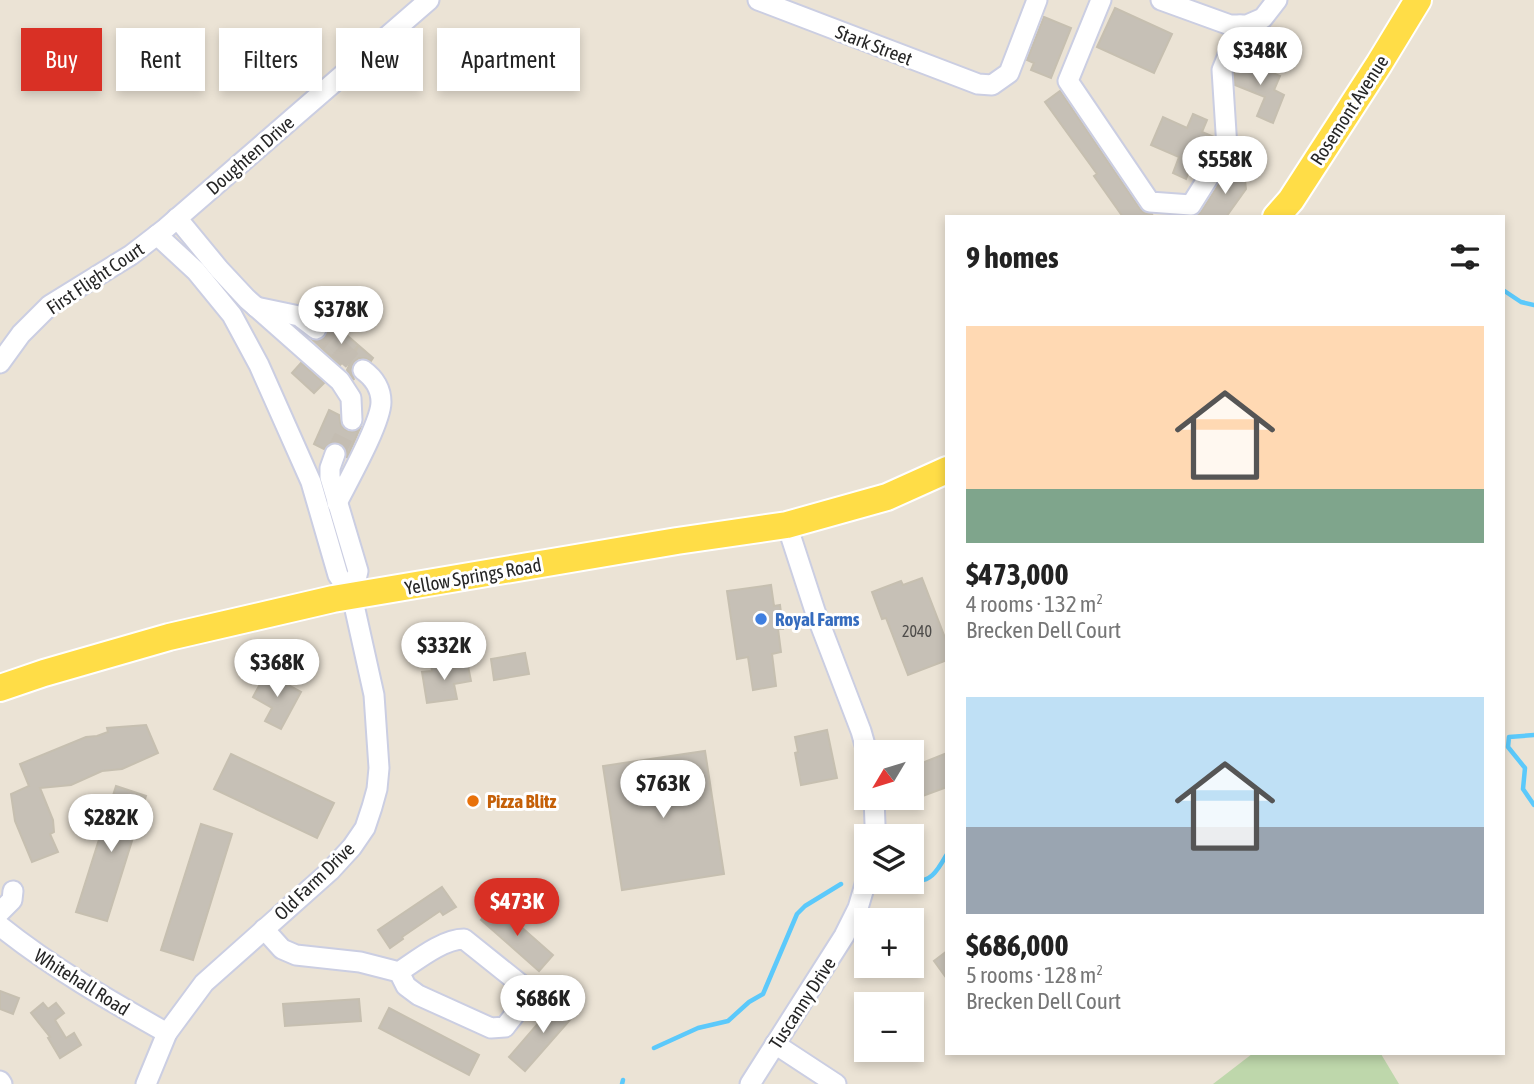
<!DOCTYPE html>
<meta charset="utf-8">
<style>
:root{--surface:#fff;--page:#f2f2f2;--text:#222;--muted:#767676;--accent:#d93025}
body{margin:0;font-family:"Asap Condensed",sans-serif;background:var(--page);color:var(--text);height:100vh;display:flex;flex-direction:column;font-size:26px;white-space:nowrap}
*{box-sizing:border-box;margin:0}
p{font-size:23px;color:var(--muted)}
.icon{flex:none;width:38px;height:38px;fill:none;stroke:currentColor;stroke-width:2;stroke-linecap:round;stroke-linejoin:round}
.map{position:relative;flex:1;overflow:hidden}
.drawer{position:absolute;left:945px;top:215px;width:560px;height:840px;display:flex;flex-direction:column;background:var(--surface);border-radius:0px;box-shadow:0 4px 10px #0003}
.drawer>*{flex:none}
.top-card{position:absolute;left:21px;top:28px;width:665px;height:63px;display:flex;gap:14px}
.needle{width:46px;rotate:232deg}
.controls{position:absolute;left:854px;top:740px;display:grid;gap:14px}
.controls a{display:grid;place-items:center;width:70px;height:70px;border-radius:0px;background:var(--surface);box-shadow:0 4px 10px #0003;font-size:35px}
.price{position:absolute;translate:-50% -60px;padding:0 16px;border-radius:24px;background:#fff;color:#222;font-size:23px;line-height:46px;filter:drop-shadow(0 2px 4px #0008)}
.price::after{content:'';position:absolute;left:50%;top:42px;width:21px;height:16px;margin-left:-10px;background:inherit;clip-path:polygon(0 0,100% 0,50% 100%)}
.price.on{background:var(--accent);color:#fff}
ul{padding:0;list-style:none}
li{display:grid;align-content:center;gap:14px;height:371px;padding:0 21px}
li span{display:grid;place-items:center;height:217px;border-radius:0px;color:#555}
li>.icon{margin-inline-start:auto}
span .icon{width:126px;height:126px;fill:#fffc;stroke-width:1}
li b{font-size:30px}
h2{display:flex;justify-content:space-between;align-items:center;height:84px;padding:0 21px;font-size:30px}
.pill{padding:0 24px;border-radius:0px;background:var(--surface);box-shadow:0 4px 10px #0003;font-size:24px;line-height:63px}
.pill.on{background:var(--accent);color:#fff}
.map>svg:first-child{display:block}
.cemetery{fill:#bed7ab}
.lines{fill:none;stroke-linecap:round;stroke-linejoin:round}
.stream{stroke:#5bc9fb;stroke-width:4.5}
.building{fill:#c6c0b6;stroke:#c6bfb0;stroke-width:2}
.minor-tunnel{stroke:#c4bdb2;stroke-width:19;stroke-dasharray:19 10;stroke-linecap:butt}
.minor-casing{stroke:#cbcee2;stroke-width:23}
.major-casing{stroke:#fff;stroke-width:30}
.minor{stroke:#fff;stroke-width:19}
.major{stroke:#ffdd47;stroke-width:26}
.shop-dot{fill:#3f7fe0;stroke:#fff;stroke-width:2.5}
.food-dot{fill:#e8710a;stroke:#fff;stroke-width:2.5}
.labels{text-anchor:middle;stroke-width:6;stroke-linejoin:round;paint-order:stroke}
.number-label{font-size:16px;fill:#4e4c4a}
.street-label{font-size:19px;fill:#262626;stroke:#fff}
.shop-label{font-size:19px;font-weight:bold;fill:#366cbe;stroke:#fff;text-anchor:start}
.food-label{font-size:19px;font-weight:bold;fill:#c56008;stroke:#fff;text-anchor:start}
</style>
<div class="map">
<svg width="1534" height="1084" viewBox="0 0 1534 1084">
<rect width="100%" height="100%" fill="#ebe3d5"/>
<!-- cemetery -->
<path class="cemetery" d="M1252 1054H1381L1399 1084H1213Z"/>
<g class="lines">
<!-- stream -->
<g class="stream">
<path d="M1503 290 1521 302 1534 305"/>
<path d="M1534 735 1509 737 1508 747 1525 768 1523 789 1534 805"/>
<path d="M912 879C930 886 939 868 947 854"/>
<path d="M654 1048 698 1028 728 1021 749 1002 763 994 797 914 805 906 841 884"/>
<path d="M622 1084 623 1080"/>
</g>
</g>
<!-- building -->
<g class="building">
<path d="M1115 8 1172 34 1154 73 1097 47Z"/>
<path d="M1044 17 1071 28 1051 78 1031 70 1034 63 1027 60Z"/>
<path d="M1240 59 1280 76 1274 90 1284 95 1273 123 1257 116 1265 97 1235 85 1234 72Z"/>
<path d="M1060 91 1140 209 1144 213 1152 214 1153 217H1123L1094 176 1097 174 1045 102Z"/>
<path d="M1193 114 1207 120 1202 132 1214 137V142L1202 165 1193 161 1186 179 1173 173 1179 157 1151 145 1163 117 1187 128Z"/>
<path d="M1229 168 1245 180 1246 189 1226 217H1193L1201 212Z"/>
<path d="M326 317 373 358 371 361 365 358H359L354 362 351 369 354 380 347 370 358 346 340 365 313 340H320L326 336 328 330 327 325 324 320Z"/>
<path d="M301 363 324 383 314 393 292 373Z"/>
<path d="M329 410 339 415 341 426 346 430 353 432 360 428 347 458V451L345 447 340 443 332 442 324 449 314 444Z"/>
<path d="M922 578 947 643V660L908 675 886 618 882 619 872 592 901 581 903 585Z"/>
<path d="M771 585 774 606 780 605 783 629H778L781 652 772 654 776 686 753 690 748 657 737 659 727 591Z"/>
<path d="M525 653 529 674 494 680 491 659Z"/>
<path d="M441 662 443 669 468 666 471 681 454 684 457 699 427 703 422 672 432 671 431 664Z"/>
<path d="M266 673 301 692 281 729 265 721 272 708 253 697Z"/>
<path d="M146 725 158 753 122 769 102 771 71 785 40 788 53 820 54 832 50 834 58 852 32 862 15 821 11 794 29 786 20 764 86 737 97 736 108 732 107 728Z"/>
<path d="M827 730 837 778 801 785 795 753 798 752 795 737Z"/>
<path d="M705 751 724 874 622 890 603 766Z"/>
<path d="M947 753V787L920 797 912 775V767Z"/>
<path d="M231 754 334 803 317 838 214 789Z"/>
<path d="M116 786 146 796 107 921 76 912Z"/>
<path d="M201 824 232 834 193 960 161 950Z"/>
<path d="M442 887 456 907 443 915 440 911 402 937 403 939 390 948 378 930Z"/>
<path d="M495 904 553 955 539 971 481 920Z"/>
<path d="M947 951V979L934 961Z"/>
<path d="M0 991 19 998 13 1014 0 1009Z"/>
<path d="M560 998 576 1013 525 1071 509 1057Z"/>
<path d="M359 999 361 1021 285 1026 283 1004Z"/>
<path d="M43 1003 48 1009 56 1003 64 1013 55 1020 66 1038 74 1033 81 1045 60 1058 48 1038 50 1037 31 1013Z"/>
<path d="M389 1008 479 1055 469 1075 379 1028Z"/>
</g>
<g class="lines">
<!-- minor-tunnel -->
<g class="minor-tunnel">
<path d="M316 329 363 370"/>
<path d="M335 454 352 420"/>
</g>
<defs>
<g id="minor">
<path d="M758 0 978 84 992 85 1009 73 1037 0"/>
<path d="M1101 0 1068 81 1150 202 1191 205 1227 148 1222 70 1240 25"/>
<path d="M1161 0 1230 25H1247L1263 18 1277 0"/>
<path d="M177 218 219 269 247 299 340 381 351 398 352 420"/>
<path d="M256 307 299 316 316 329"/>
<path d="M0 363 21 334 50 305 131 255 166 228 429 0"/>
<path d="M335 454 330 468V477L358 571 352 596"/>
<path d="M337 503C348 481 381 423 381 402 381 388 374 378 363 370"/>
<path d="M787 525 815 611 861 731 867 752"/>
<path d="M874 798 875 824 874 836"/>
<path d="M0 912 12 900 13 891"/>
<path d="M0 926C51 967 110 1001 167 1033"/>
<path d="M264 929 282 949 296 955 360 962 399 972C417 960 443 939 464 939L524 987C528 1003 514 1014 505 1027L491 1028 418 995 406 986 399 972"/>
<path d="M775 1044 836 1084"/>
<path d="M0 1081 2 1084"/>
<path d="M146 1084 167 1033 204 983 330 871 352 847 365 828 372 807 377 789 379 768 374 695 352 596 338 575 311 482 259 365 232 315 196 271 157 235"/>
<path d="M750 1084 844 936 858 908 866 881"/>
</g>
<g id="major">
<path d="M1276 217 1291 200 1379 64 1418 0"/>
<path d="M0 688 44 673 169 637 333 599 677 541 787 525 887 497 947 470"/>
</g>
</defs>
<!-- minor casing -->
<use href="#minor" class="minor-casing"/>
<!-- major casing -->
<use href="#major" class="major-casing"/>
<!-- minor -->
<use href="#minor" class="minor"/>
<!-- major -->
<use href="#major" class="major"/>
</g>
<!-- markers -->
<circle class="shop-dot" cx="761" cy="619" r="7"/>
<circle class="food-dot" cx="473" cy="801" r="7"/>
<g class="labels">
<!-- number labels -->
<g class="number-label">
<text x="917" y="637">2040</text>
</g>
<!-- street labels -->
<g class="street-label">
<text transform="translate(874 45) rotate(21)" y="7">Stark Street</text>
<text transform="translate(1349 110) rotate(-57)" y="7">Rosemont Avenue</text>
<text transform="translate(250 155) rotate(-41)" y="7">Doughten Drive</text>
<text transform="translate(95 278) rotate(-34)" y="7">First Flight Court</text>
<text transform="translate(473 576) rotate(-10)" y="7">Yellow Springs Road</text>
<text transform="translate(314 881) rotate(-44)" y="7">Old Farm Drive</text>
<text transform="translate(82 982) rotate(32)" y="7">Whitehall Road</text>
<text transform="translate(802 1003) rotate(-57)" y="7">Tuscanny Drive</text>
</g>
<!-- shop labels -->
<g class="shop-label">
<text x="775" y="626">Royal Farms</text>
</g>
<!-- food labels -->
<g class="food-label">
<text x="487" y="808">Pizza Blitz</text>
</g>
</g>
</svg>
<div class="controls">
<a><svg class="needle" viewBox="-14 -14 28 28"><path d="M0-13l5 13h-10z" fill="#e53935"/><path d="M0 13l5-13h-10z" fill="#767676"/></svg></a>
<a><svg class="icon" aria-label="layers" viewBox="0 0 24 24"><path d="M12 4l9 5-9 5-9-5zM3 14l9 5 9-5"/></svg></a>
<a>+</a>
<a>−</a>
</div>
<b class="price" style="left:1260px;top:87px">$348K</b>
<b class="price" style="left:1225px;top:196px">$558K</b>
<b class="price" style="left:341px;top:346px">$378K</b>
<b class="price" style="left:444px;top:682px">$332K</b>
<b class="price" style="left:277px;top:699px">$368K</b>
<b class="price" style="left:663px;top:820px">$763K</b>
<b class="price" style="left:111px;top:854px">$282K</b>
<b class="price on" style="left:517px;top:938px">$473K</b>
<b class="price" style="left:543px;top:1035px">$686K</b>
<div class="top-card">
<a class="pill on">Buy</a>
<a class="pill">Rent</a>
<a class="pill">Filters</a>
<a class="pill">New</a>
<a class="pill">Apartment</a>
</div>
<section class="drawer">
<h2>9 homes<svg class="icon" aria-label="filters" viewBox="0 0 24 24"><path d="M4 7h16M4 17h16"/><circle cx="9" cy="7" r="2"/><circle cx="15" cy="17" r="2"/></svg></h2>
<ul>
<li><span style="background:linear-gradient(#ffd9b3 75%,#7fa58c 0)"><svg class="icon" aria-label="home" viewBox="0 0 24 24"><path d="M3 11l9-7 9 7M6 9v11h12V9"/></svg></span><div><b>$473,000</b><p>4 rooms · 132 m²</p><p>Brecken Dell Court</p></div></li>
<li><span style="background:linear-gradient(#bfe0f5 60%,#9aa5b1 0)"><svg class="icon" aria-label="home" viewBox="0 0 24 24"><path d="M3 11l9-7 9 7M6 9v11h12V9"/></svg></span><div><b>$686,000</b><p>5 rooms · 128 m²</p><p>Brecken Dell Court</p></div></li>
</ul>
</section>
</div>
